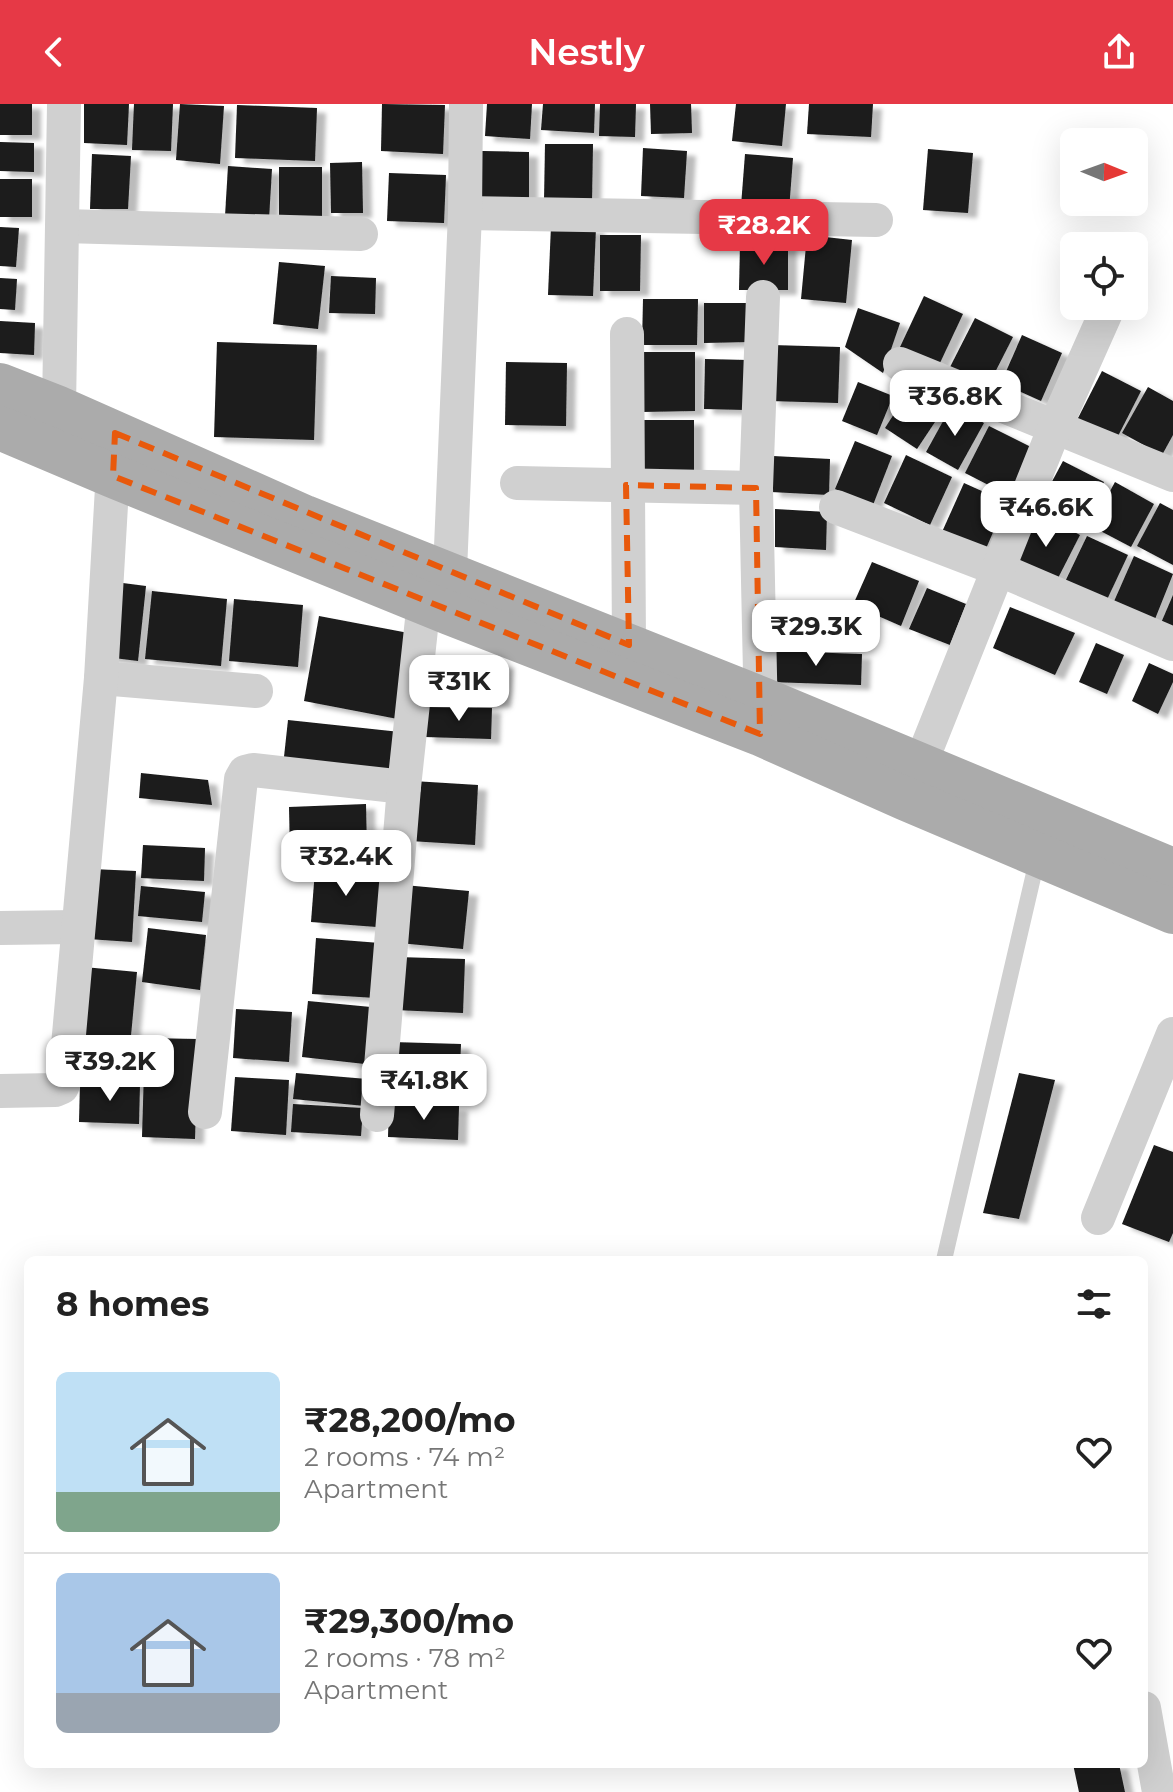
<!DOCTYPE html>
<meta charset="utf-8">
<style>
:root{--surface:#fff;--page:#f6f6f6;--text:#222;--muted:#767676;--line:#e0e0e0;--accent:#e63946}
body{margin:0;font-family:Montserrat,sans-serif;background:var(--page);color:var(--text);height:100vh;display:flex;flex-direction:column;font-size:30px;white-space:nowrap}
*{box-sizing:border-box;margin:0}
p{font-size:26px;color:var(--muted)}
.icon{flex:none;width:44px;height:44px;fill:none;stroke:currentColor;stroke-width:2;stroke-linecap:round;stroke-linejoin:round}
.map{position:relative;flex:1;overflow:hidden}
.panel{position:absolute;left:24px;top:1152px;width:1124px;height:512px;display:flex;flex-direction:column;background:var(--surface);border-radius:12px;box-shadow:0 8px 32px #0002}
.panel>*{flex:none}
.needle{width:52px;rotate:91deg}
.controls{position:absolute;left:1060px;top:24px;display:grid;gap:16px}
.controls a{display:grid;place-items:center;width:88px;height:88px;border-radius:12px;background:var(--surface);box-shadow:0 8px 32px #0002;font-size:40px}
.price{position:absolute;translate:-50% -68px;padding:0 18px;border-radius:16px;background:#fff;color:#222;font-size:26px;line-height:52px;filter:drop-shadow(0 2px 4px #0008)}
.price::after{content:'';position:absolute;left:50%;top:48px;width:24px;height:18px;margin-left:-12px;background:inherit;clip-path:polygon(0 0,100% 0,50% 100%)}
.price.on{background:var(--accent);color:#fff}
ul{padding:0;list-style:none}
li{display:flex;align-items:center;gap:24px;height:200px;padding:0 32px}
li+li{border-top:2px solid var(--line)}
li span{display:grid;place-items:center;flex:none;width:224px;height:160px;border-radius:12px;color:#555}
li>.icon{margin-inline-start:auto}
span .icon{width:96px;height:96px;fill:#fffc;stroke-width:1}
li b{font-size:34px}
h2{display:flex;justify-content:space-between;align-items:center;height:96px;padding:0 32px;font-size:34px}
header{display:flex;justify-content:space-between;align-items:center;height:104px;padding:0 32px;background:var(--accent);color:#fff;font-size:36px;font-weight:600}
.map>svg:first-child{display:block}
.building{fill:#1a1a1a;filter:url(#shadow)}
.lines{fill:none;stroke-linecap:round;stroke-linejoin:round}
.service{stroke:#d0d0d0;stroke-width:16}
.minor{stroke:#d0d0d0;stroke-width:34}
.primary{stroke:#ababab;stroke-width:44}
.marked{fill:none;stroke:#e8590c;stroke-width:6;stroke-dasharray:16 10;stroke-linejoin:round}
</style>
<header><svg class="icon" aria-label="back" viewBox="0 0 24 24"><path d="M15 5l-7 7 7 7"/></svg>Nestly<svg class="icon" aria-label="share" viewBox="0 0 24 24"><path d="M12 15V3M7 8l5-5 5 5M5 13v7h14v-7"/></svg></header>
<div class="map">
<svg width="1173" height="1688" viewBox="0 0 1173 1688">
<defs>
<filter id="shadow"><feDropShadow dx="9" dy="5" stdDeviation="2" flood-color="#0004"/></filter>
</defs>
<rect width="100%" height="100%" fill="#fff"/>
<!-- building -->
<g class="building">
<rect x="0" y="0" width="32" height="31"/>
<path d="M84 0H129L127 41 84 39Z"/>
<path d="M134 0H173L171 47 132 46Z"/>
<path d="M180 0 224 2 220 60 176 56Z"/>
<path d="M382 0 445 1 443 50 381 47Z"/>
<path d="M487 0H532L530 35 485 32Z"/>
<path d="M543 0H595L594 29 541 26Z"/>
<path d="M600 0H636L635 33 599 32Z"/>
<path d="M650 0H691L692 29 651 30Z"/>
<path d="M736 0H786L782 42 732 37Z"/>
<path d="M809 0H873L871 33 807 30Z"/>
<path d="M237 1 317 4 315 57 235 54Z"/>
<path d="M0 38 34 39V68L0 67Z"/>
<path d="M545 40H593L592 97H544Z"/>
<path d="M643 44 687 47 684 94 641 92Z"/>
<path d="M928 45 973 49 968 109 923 106Z"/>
<path d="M482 47 529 48V96H482Z"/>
<path d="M92 50 131 52 128 105H90Z"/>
<path d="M745 50 793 54 789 106 741 102Z"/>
<path d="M362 58 363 109H331L330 59Z"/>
<path d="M228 62 272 65 269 115 225 112Z"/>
<path d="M279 63H322V115L279 114Z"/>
<path d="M389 69 446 71 444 119 387 117Z"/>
<rect x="0" y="75" width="32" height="38"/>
<path d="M551 122 596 124 593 192 548 191Z"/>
<path d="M0 123 19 124 16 163 0 162Z"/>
<path d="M600 131H641L640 187H600Z"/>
<path d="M807 131 852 136 846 199 801 195Z"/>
<path d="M740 140H788V186H739Z"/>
<path d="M279 158 325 162 318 225 273 220Z"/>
<path d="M331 172 376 174 375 210 329 209Z"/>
<path d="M0 174 17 175 15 206 0 205Z"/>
<path d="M924 192 963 210 939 261 900 243Z"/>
<path d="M643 195H698L697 241H642Z"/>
<path d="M704 199H749V238L704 239Z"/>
<path d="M858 204 900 219 883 269 845 243Z"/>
<path d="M975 214 1013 233 987 284 949 265Z"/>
<path d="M0 217 35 219 34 251 0 249Z"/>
<path d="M1022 231 1062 249 1041 297 1001 279Z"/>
<path d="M217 238 317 241 314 336 214 333Z"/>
<path d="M772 241 840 243 838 299 770 297Z"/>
<path d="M641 248H695V307L641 308Z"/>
<path d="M705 255 748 256 746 306 704 305Z"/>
<path d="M506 258 567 259 566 322 505 321Z"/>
<path d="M1102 267 1141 287 1116 336 1077 316Z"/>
<path d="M858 278 893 292 877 331 842 317Z"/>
<path d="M1148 283 1173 297V331L1162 351 1122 329Z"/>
<path d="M910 285 943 306 917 345 885 324Z"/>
<path d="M952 301 984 319 958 366 926 348Z"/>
<path d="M639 316H694V373H638Z"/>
<path d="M989 322 1033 344 1010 392 965 369Z"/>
<path d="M855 337 892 352 873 401 835 385Z"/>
<path d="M906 351 952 373 930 421 884 399Z"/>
<path d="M773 352 830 355 829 391 771 388Z"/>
<path d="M1063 357 1104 378 1082 420 1041 398Z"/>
<path d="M1115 378 1154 400 1131 443 1091 422Z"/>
<path d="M964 379 1006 398 985 447 942 428Z"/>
<path d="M1160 399 1173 406V461L1137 442Z"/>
<path d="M775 405 827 408 826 446 775 443Z"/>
<path d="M1038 409 1080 431 1055 480 1012 458Z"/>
<path d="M1087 432 1128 451 1104 502 1063 482Z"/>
<path d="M1134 452 1173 470 1153 520 1112 502Z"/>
<path d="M872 458 919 477 901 522 853 501Z"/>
<path d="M115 478 146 482 138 557 106 553Z"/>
<path d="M927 484 966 500 950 541 909 525Z"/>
<path d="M152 487 227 495 221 562 145 555Z"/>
<path d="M1173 491V524L1161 519Z"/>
<path d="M234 495 303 501 298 563 229 557Z"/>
<path d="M1010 503 1075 529 1055 571 993 544Z"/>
<path d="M319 512 419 531 403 616 304 597Z"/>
<path d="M1096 539 1124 551 1107 590 1079 578Z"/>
<path d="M772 547 862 550 861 581 770 578Z"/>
<path d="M428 554 505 559 502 599 426 593Z"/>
<path d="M1149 559 1173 570V578L1158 610 1132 597Z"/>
<path d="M426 603 492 604 491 635 425 633Z"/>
<path d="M288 616 400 628 395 674 283 662Z"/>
<path d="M141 669 208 676 212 701 139 694Z"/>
<path d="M413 677 478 681 475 741 410 737Z"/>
<path d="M366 700 367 748 290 750 289 703Z"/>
<path d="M143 741 205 744 204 777 141 774Z"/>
<path d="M92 765 136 767 132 838 88 835Z"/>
<path d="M315 766 381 771 377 823 311 818Z"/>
<path d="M404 781 469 787 463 845 399 839Z"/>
<path d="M141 782 205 788 202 818 138 812Z"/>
<path d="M148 824 206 831 200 886 142 878Z"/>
<path d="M316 834 380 839 376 894 312 890Z"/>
<path d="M397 853 465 855 463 909 395 906Z"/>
<path d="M84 863 137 868 128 963 75 958Z"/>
<path d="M308 897 371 903 365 960 302 953Z"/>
<path d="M236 905 292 908 289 958 233 954Z"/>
<path d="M145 934 198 935 195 1035 142 1033Z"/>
<path d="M392 938 461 940 459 990 390 987Z"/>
<path d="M296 969 367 975 365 1002 293 995Z"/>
<path d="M1019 969 1055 976 1019 1115 983 1109Z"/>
<path d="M235 973 289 976 286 1031 231 1027Z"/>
<path d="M80 978 140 980 139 1020 79 1018Z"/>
<path d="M389 999 459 1002 458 1036 388 1033Z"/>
<path d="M293 1000 363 1004 361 1032 291 1028Z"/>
<path d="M1154 1041 1173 1048V1129L1169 1138 1122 1120Z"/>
<path d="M1073 1660H1119L1125 1688H1079Z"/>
</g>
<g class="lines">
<!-- service -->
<path class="service" d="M944 1156 1038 752"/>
<!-- minor -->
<g class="minor">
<path d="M465 109 876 116"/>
<path d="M63 122 361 130"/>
<path d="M627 230 629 541"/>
<path d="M900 260 1173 371"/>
<path d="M59 304 64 0"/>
<path d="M517 379 756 384"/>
<path d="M836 403 998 465 1173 540"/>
<path d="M449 491 465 109 466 0"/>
<path d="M101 574 256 587"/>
<path d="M761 616 756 384 763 193"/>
<path d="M920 661 1055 323 1108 204"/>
<path d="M0 824 78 823"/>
<path d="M0 987 55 986 62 983 65 975 101 574 114 349"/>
<path d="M205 1008 241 675 245 668 253 666 404 683"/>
<path d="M377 1011 404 683 424 497"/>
<path d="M1098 1114 1173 930"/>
<path d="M1144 1604 1159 1688"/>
</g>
<!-- primary -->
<g class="primary">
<path d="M0 281 59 304 305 413 762 595 1173 766"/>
<path d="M0 324 113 372 449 509 760 630 906 695 1173 808"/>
</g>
</g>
<!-- marked area -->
<path class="marked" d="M115 329 629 541 626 381 756 384 760 630 113 372Z"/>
</svg>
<div class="controls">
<a><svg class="needle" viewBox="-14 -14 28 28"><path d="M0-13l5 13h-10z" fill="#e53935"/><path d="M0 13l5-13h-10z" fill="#767676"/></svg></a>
<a><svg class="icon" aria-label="locate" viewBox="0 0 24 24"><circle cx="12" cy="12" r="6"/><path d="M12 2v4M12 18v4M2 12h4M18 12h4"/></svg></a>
</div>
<b class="price on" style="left:764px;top:163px">₹28.2K</b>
<b class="price" style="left:955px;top:334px">₹36.8K</b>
<b class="price" style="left:1046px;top:445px">₹46.6K</b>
<b class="price" style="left:816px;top:564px">₹29.3K</b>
<b class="price" style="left:459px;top:619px">₹31K</b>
<b class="price" style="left:346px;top:794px">₹32.4K</b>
<b class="price" style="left:110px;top:999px">₹39.2K</b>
<b class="price" style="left:424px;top:1018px">₹41.8K</b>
<section class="panel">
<h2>8 homes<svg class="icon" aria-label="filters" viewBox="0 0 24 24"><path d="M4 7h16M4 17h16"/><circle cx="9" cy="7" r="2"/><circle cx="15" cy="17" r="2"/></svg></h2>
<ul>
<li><span style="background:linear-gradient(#bfe0f5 75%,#7fa58c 0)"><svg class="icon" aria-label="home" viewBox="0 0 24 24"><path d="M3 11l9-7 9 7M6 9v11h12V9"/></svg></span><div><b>₹28,200/mo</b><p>2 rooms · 74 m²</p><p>Apartment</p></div><svg class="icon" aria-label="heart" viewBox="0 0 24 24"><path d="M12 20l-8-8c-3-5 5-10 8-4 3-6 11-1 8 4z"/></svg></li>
<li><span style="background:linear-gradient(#a9c7e8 75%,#9aa5b1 0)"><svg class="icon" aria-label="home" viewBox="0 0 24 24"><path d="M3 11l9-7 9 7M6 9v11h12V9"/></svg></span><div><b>₹29,300/mo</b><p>2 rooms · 78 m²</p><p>Apartment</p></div><svg class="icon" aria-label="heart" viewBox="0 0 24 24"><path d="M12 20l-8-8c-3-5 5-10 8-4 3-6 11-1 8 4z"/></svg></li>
</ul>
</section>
</div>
